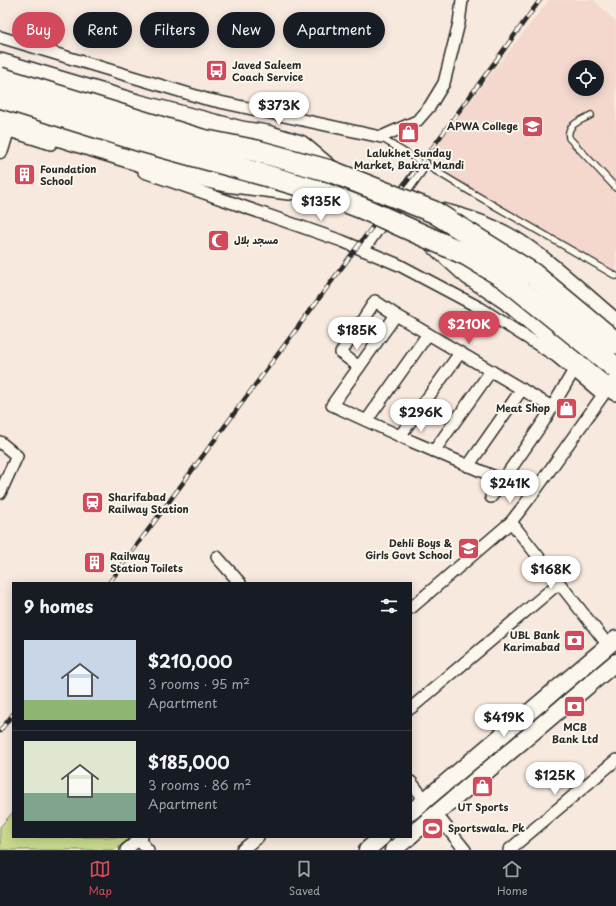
<!DOCTYPE html>
<meta charset="utf-8">
<style>
:root{--surface:#171b24;--page:#242831;--text:#f1f3f6;--muted:#9ea1a6;--line:#363941;--accent:#d1495b}
body{margin:0;font-family:"Playpen Sans","Playpen Sans Arabic",sans-serif;background:var(--page);color:var(--text);height:100vh;display:flex;flex-direction:column;font-size:15px;white-space:nowrap}
*{box-sizing:border-box;margin:0}
p{font-size:13px;color:var(--muted)}
.icon{flex:none;width:22px;height:22px;fill:none;stroke:currentColor;stroke-width:2;stroke-linecap:round;stroke-linejoin:round}
.map{position:relative;flex:1;overflow:hidden}
.panel{position:absolute;left:12px;top:582px;width:400px;height:256px;display:flex;flex-direction:column;background:var(--surface);border-radius:0px;box-shadow:0 2px 10px #0003}
.panel>*{flex:none}
.banner{position:absolute;left:12px;top:12px;width:400px;height:36px;display:flex;gap:8px}
.controls{position:absolute;left:568px;top:60px;display:grid;gap:8px}
.controls a{display:grid;place-items:center;width:36px;height:36px;border-radius:50%;background:var(--surface);box-shadow:0 2px 10px #0003;font-size:20px}
.price{position:absolute;translate:-50% -34px;padding:0 9px;border-radius:14px;background:#fff;color:#222;font-size:13px;line-height:26px;filter:drop-shadow(0 1px 2px #0008)}
.price::after{content:'';position:absolute;left:50%;top:24px;width:12px;height:9px;margin-left:-6px;background:inherit;clip-path:polygon(0 0,100% 0,50% 100%)}
.price.on{background:var(--accent);color:#fff}
ul{padding:0;list-style:none}
li{display:flex;align-items:center;gap:12px;height:100px;padding:0 12px}
li+li{border-top:1px solid var(--line)}
li span{display:grid;place-items:center;flex:none;width:112px;height:80px;border-radius:0px;color:#555}
li>.icon{margin-inline-start:auto}
span .icon{width:48px;height:48px;fill:#fffc;stroke-width:1}
li b{font-size:17px}
h2{display:flex;justify-content:space-between;align-items:center;height:48px;padding:0 12px;font-size:17px}
.pill{padding:0 14px;border-radius:18px;background:var(--surface);box-shadow:0 2px 10px #0003;font-size:14px;line-height:36px}
.pill.on{background:var(--accent);color:#fff}
.tabs{display:flex;justify-content:space-around;align-items:center;height:56px;border-top:1px solid var(--line);background:var(--surface);font-size:11px;color:var(--muted)}
.tabs a{display:grid;justify-items:center;gap:2px}
.tabs .on{color:var(--accent)}
.map>svg:first-child{display:block}
.built{fill:#f4d8cd;fill-rule:evenodd}
.green{fill:#c9da8f;stroke:#7a825d}
.lines{fill:none;stroke-linecap:round;stroke-linejoin:round}
.lane-casing{stroke:#2b2b2b;stroke-width:8}
.street-casing{stroke:#2b2b2b;stroke-width:14}
.secondary-casing{stroke:#2b2b2b;stroke-width:19}
.highway-casing{stroke:#2b2b2b;stroke-width:24}
.lane{stroke:#fbf7ec;stroke-width:5.5}
.street{stroke:#fbf7ec;stroke-width:11}
.secondary{stroke:#fbf7ec;stroke-width:16}
.highway{stroke:#fbf7ec;stroke-width:21}
.rail-casing{stroke:#2b2b2b;stroke-width:4.5}
.rail{stroke:#fbf7ec;stroke-width:3;stroke-dasharray:9;stroke-linecap:butt}
.highway-bridge-casing{stroke:#2b2b2b;stroke-width:24;stroke-linecap:butt}
.highway-bridge{stroke:#fbf7ec;stroke-width:21}
.labels{text-anchor:middle;stroke-width:4;stroke-linejoin:round;paint-order:stroke}
.poi-label{font-size:10px;font-weight:bold;fill:#2b2b2b;stroke:#fbf7ec;text-anchor:start}
</style>
<div class="map">
<svg width="616" height="850" viewBox="0 0 616 850">
<rect width="100%" height="100%" fill="#f8e9de"/>
<filter id="ink" filterUnits="userSpaceOnUse"><feTurbulence type="fractalNoise" baseFrequency=".025" numOctaves="2"/><feDisplacementMap in="SourceGraphic" scale="8" xChannelSelector="R" yChannelSelector="G"/><feConvolveMatrix kernelMatrix="1 2 1 2 8 2 1 2 1" color-interpolation-filters="sRGB"/></filter>
<g filter="url(#ink)">
<!-- built -->
<path class="built" d="M549 0H594L616 22V276L422 162ZM575 67H597V89H575Z"/>
<!-- green -->
<path class="green" d="M13 812V837H131L115 850H0V827Z"/>
<g class="lines">
<defs>
<g id="lane">
<path d="M591 115C581 121 566 124 569 138L616 188"/>
<path d="M381 138 469 191 616 276"/>
</g>
<g id="street">
<path d="M0 37 206 99 381 137 417 121 430 106 444 83 459 23 462 0"/>
<path d="M0 128 51 144"/>
<path d="M144 172 342 241 399 265 480 308 556 356 603 395 535 491 511 522 411 608"/>
<path d="M363 250 424 164"/>
<path d="M396 315 332 405 413 442 502 480"/>
<path d="M359 367 341 353 375 301 396 315 552 407"/>
<path d="M367 420 428 334"/>
<path d="M400 436 460 353"/>
<path d="M0 442 17 456 0 493"/>
<path d="M434 451 491 371"/>
<path d="M468 466 522 389"/>
<path d="M491 497 544 421 574 370"/>
<path d="M511 522 608 645"/>
<path d="M217 557 240 583"/>
<path d="M411 708 559 583"/>
<path d="M411 782 425 800"/>
<path d="M436 814 465 850"/>
<path d="M139 840 148 850"/>
<path d="M126 850 142 837"/>
<path d="M242 850 258 837"/>
<path d="M509 850 616 760"/>
</g>
<g id="secondary">
<path d="M0 150 6 130"/>
<path d="M411 812 616 639"/>
<path d="M411 835 616 662"/>
<path d="M367 850 382 837"/>
<path d="M393 850 409 837"/>
</g>
<g id="highway">
<path d="M0 64 137 105 241 132 267 136 300 146 330 171"/>
<path d="M0 117 154 165 226 181 289 189"/>
<path d="M441 214C465 220 490 228 512 241 549 264 582 297 616 325"/>
<path d="M435 243 469 274 507 299 616 390"/>
</g>
</defs>
<!-- lane casing -->
<use href="#lane" class="lane-casing"/>
<!-- street casing -->
<use href="#street" class="street-casing"/>
<!-- secondary casing -->
<use href="#secondary" class="secondary-casing"/>
<!-- highway casing -->
<use href="#highway" class="highway-casing"/>
<!-- lane -->
<use href="#lane" class="lane"/>
<!-- street -->
<use href="#street" class="street"/>
<!-- secondary -->
<use href="#secondary" class="secondary"/>
<!-- highway -->
<use href="#highway" class="highway"/>
<defs>
<g id="rail">
<path d="M109 583 357 247 422 162 540 0"/>
<path d="M0 731 13 714"/>
</g>
</defs>
<!-- rail casing -->
<use href="#rail" class="rail-casing"/>
<!-- rail -->
<use href="#rail" class="rail"/>
<defs>
<g id="highway-bridge">
<path d="M0 78 202 140 257 151 330 171 434 212 533 274 616 343"/>
<path d="M0 97 141 141 264 175 315 190 362 208 411 230 467 255 505 278 616 368"/>
</g>
</defs>
<!-- highway-bridge casing -->
<use href="#highway-bridge" class="highway-bridge-casing"/>
<!-- highway-bridge -->
<use href="#highway-bridge" class="highway-bridge"/>
</g>
</g>
<!-- icons -->
<defs>
<symbol id="bus-square" viewBox="-11 -11 22 22"><rect x="-9" y="-9" width="18" height="18" rx="4" fill="#d1495b" stroke="#fbf7ec"/><path d="M-5-6H5V4H4V6H2V4H-2V6H-4V4H-5ZM-3.5-4V0h7V-4ZM-3.5 1.2v1.5H-2V1.2ZM2 1.2v1.5H3.5V1.2Z" fill="#fff"/></symbol>
<symbol id="university-square" viewBox="-11 -11 22 22"><rect x="-9" y="-9" width="18" height="18" rx="4" fill="#d1495b" stroke="#fbf7ec"/><path d="M0-5L7-2L0 1L-7-2ZM-4 1L0 2.5L4 1V4Q0 6-4 4Z" fill="#fff"/></symbol>
<symbol id="shop-square" viewBox="-11 -11 22 22"><rect x="-9" y="-9" width="18" height="18" rx="4" fill="#d1495b" stroke="#fbf7ec"/><path d="M-5-2.5h2.3a2.7 3.5 0 0 1 5.4 0H5L5.5 6h-11ZM-1.5-2.5h3a1.5 2.3 0 0 0-3 0Z" fill="#fff"/></symbol>
<symbol id="building-square" viewBox="-11 -11 22 22"><rect x="-9" y="-9" width="18" height="18" rx="4" fill="#d1495b" stroke="#fbf7ec"/><path d="M-4-6H4V6H1V3H-1V6H-4ZM-2.5-4.3h1.7v1.8h-1.7ZM.8-4.3h1.7v1.8H.8ZM-2.5-1h1.7V.8h-1.7ZM.8-1h1.7V.8H.8Z" fill="#fff"/></symbol>
<symbol id="mosque-square" viewBox="-11 -11 22 22"><rect x="-9" y="-9" width="18" height="18" rx="4" fill="#d1495b" stroke="#fbf7ec"/><path d="M3.5-4.9A6 6 0 1 0 3.5 4.9A5 5 0 1 1 3.5-4.9Z" fill="#fff"/></symbol>
<symbol id="station-square" viewBox="-11 -11 22 22"><rect x="-9" y="-9" width="18" height="18" rx="4" fill="#d1495b" stroke="#fbf7ec"/><path d="M-3-6H3Q5-6 5-4V2Q5 4 3 4L4.5 6H3L1.5 4h-3L-3 6H-4.5L-3 4Q-5 4-5 2V-4Q-5-6-3-6ZM-3.5-4v3h7v-3ZM-3.5 1v1.5H-2V1ZM2 1v1.5H3.5V1Z" fill="#fff"/></symbol>
<symbol id="school-square" viewBox="-11 -11 22 22"><rect x="-9" y="-9" width="18" height="18" rx="4" fill="#d1495b" stroke="#fbf7ec"/><path d="M0-5L7-2L0 1L-7-2ZM-4 1L0 2.5L4 1V4Q0 6-4 4Z" fill="#fff"/></symbol>
<symbol id="bank-square" viewBox="-11 -11 22 22"><rect x="-9" y="-9" width="18" height="18" rx="4" fill="#d1495b" stroke="#fbf7ec"/><path d="M-6-4H6V4H-6ZM0-2.3a2.3 2.3 0 1 0 0 4.6a2.3 2.3 0 1 0 0-4.6Z" fill="#fff"/></symbol>
<symbol id="stadium-square" viewBox="-11 -11 22 22"><rect x="-9" y="-9" width="18" height="18" rx="4" fill="#d1495b" stroke="#fbf7ec"/><path d="M0-5a6.5 5 0 1 0 0 10a6.5 5 0 1 0 0-10ZM-3.5-1.8h7v3.6h-7Z" fill="#fff"/></symbol>
</defs>
<g fill-rule="evenodd">
<use href="#bus-square" x="204" y="58" width="25" height="25"/>
<use href="#university-square" x="520" y="114" width="25" height="25"/>
<use href="#shop-square" x="396" y="120" width="25" height="25"/>
<use href="#building-square" x="12" y="162" width="25" height="25"/>
<use href="#mosque-square" x="206" y="228" width="25" height="25"/>
<use href="#shop-square" x="554" y="396" width="25" height="25"/>
<use href="#station-square" x="80" y="490" width="25" height="25"/>
<use href="#school-square" x="456" y="536" width="25" height="25"/>
<use href="#building-square" x="82" y="550" width="25" height="25"/>
<use href="#bank-square" x="562" y="628" width="25" height="25"/>
<use href="#bank-square" x="562" y="694" width="25" height="25"/>
<use href="#shop-square" x="470" y="774" width="25" height="25"/>
<use href="#stadium-square" x="420" y="816" width="25" height="25"/>
</g>
<g class="labels">
<!-- poi labels -->
<g class="poi-label">
<text x="232" y="69">Javed Saleem<tspan x="232" dy="12">Coach Service</tspan></text>
<text x="518" y="130" text-anchor="end">APWA College</text>
<text x="409" y="157" text-anchor="middle">Lalukhet Sunday<tspan x="409" dy="12">Market, Bakra Mandi</tspan></text>
<text x="40" y="173">Foundation<tspan x="40" dy="12">School</tspan></text>
<text x="234" y="244">مسجد بلال</text>
<text x="550" y="412" text-anchor="end">Meat Shop</text>
<text x="108" y="501">Sharifabad<tspan x="108" dy="12">Railway Station</tspan></text>
<text x="452" y="547" text-anchor="end">Dehli Boys &amp;<tspan x="452" dy="12">Girls Govt School</tspan></text>
<text x="110" y="560">Railway<tspan x="110" dy="12">Station Toilets</tspan></text>
<text x="560" y="639" text-anchor="end">UBL Bank<tspan x="560" dy="12">Karimabad</tspan></text>
<text x="575" y="731" text-anchor="middle">MCB<tspan x="575" dy="12">Bank Ltd</tspan></text>
<text x="483" y="811" text-anchor="middle">UT Sports</text>
<text x="448" y="832">Sportswala. Pk</text>
</g>
</g>
</svg>
<div class="controls">
<a><svg class="icon" aria-label="locate" viewBox="0 0 24 24"><circle cx="12" cy="12" r="6"/><path d="M12 2v4M12 18v4M2 12h4M18 12h4"/></svg></a>
</div>
<b class="price" style="left:279px;top:126px">$373K</b>
<b class="price" style="left:321px;top:222px">$135K</b>
<b class="price on" style="left:469px;top:345px">$210K</b>
<b class="price" style="left:357px;top:351px">$185K</b>
<b class="price" style="left:421px;top:433px">$296K</b>
<b class="price" style="left:510px;top:504px">$241K</b>
<b class="price" style="left:551px;top:590px">$168K</b>
<b class="price" style="left:504px;top:738px">$419K</b>
<b class="price" style="left:555px;top:796px">$125K</b>
<div class="banner">
<a class="pill on">Buy</a>
<a class="pill">Rent</a>
<a class="pill">Filters</a>
<a class="pill">New</a>
<a class="pill">Apartment</a>
</div>
<section class="panel">
<h2>9 homes<svg class="icon" aria-label="filters" viewBox="0 0 24 24"><path d="M4 7h16M4 17h16"/><circle cx="9" cy="7" r="2"/><circle cx="15" cy="17" r="2"/></svg></h2>
<ul>
<li><span style="background:linear-gradient(#c9d6e8 75%,#8fb573 0)"><svg class="icon" aria-label="home" viewBox="0 0 24 24"><path d="M3 11l9-7 9 7M6 9v11h12V9"/></svg></span><div><b>$210,000</b><p>3 rooms · 95 m²</p><p>Apartment</p></div></li>
<li><span style="background:linear-gradient(#dfe7d0 65%,#7fa58c 0)"><svg class="icon" aria-label="home" viewBox="0 0 24 24"><path d="M3 11l9-7 9 7M6 9v11h12V9"/></svg></span><div><b>$185,000</b><p>3 rooms · 86 m²</p><p>Apartment</p></div></li>
</ul>
</section>
</div>
<nav class="tabs">
<a class="on"><svg class="icon" aria-label="map" viewBox="0 0 24 24"><path d="M3 6l6-2 6 2 6-2v14l-6 2-6-2-6 2zM9 4v14M15 6v14"/></svg>Map</a>
<a><svg class="icon" aria-label="saved" viewBox="0 0 24 24"><path d="M7 4h10v16l-5-4-5 4z"/></svg>Saved</a>
<a><svg class="icon" aria-label="home" viewBox="0 0 24 24"><path d="M3 11l9-7 9 7M6 9v11h12V9"/></svg>Home</a>
</nav>
